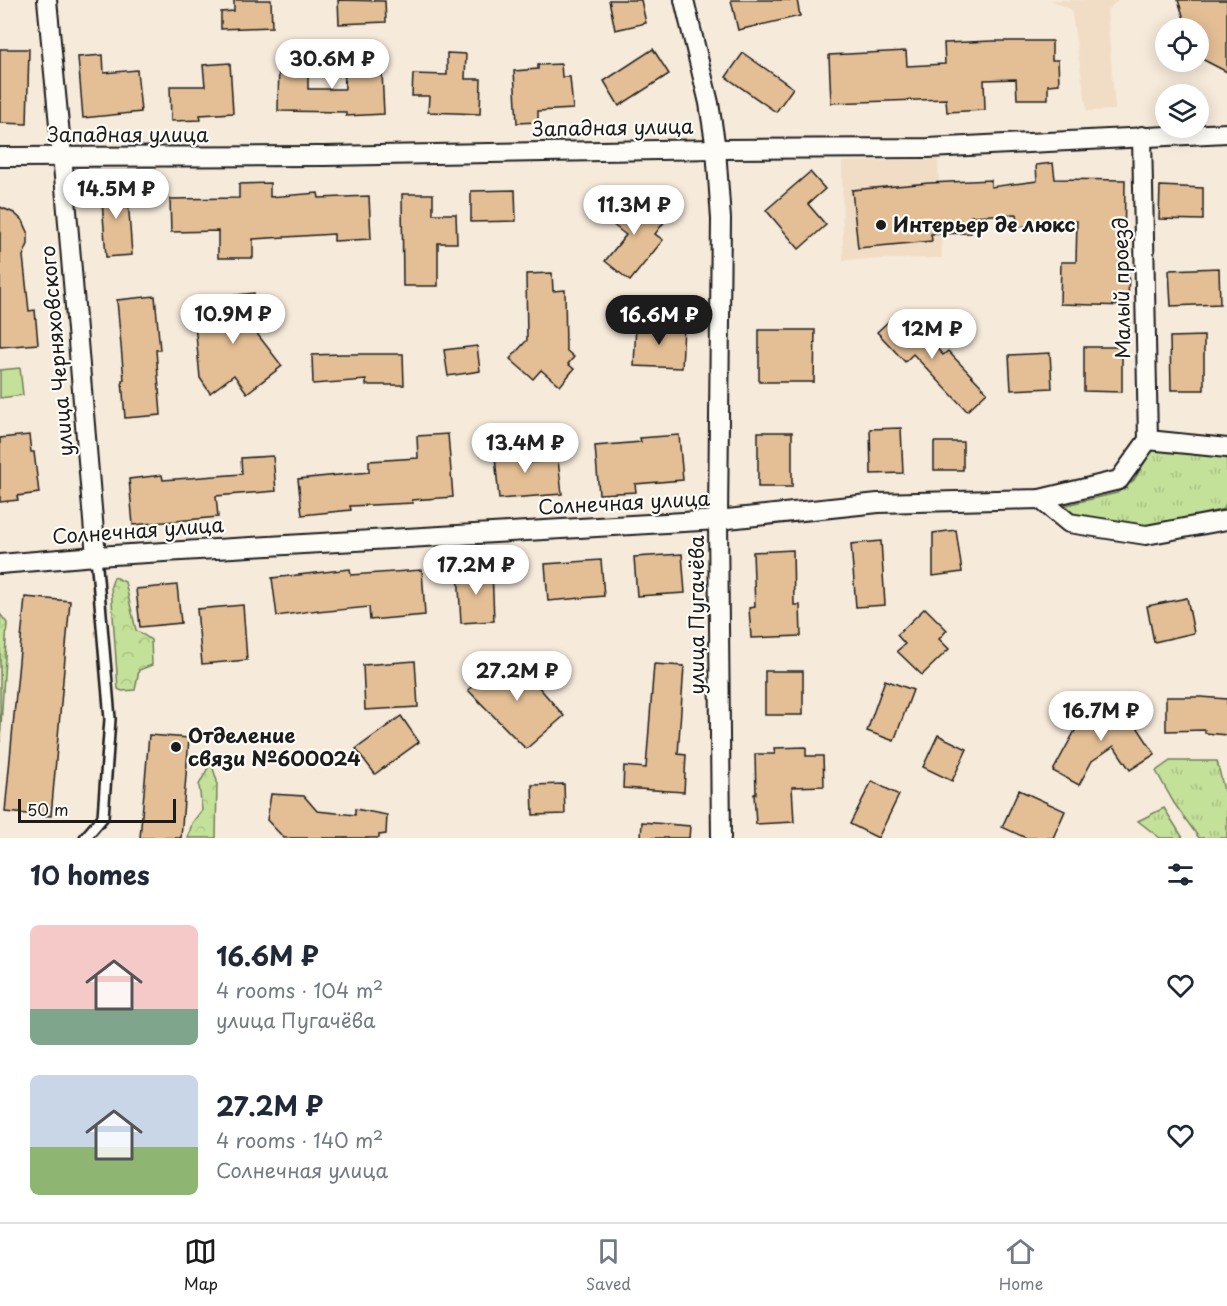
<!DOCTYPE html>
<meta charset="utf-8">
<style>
:root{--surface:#fff;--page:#f6f6f7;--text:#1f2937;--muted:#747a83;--line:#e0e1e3;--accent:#1c1c1c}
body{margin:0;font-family:"Playpen Sans",sans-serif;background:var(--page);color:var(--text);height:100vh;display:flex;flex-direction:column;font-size:22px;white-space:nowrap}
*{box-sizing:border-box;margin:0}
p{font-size:20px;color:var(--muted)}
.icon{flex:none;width:33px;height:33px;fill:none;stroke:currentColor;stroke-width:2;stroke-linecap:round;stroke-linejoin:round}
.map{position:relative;height:838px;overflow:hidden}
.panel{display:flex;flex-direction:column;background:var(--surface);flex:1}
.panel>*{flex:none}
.buttons{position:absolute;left:1155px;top:18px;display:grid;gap:12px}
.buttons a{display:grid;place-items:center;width:54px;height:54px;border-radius:50%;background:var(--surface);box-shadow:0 3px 15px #0003;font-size:30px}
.scale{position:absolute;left:18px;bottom:15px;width:158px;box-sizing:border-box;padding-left:6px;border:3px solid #1c1c1c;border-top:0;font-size:16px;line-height:21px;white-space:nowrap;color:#1c1c1c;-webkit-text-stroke:4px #fdfcf7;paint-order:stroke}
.price{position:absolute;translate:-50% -51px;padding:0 14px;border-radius:21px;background:#fff;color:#222;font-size:20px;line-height:39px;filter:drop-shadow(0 2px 3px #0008)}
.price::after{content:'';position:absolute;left:50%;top:36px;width:18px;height:14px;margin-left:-9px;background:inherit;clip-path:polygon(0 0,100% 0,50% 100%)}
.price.selected{background:var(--accent);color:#fff}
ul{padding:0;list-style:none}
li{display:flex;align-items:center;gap:18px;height:150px;padding:0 30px}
li span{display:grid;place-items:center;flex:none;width:168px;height:120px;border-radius:9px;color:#555}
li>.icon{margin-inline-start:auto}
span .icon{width:72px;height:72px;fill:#fffc;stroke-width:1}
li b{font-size:26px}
h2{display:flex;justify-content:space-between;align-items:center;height:72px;padding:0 30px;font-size:26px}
.menu{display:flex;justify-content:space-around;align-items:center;height:84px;border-top:2px solid var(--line);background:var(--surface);font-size:16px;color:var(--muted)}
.menu a{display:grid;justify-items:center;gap:3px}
.menu .selected{color:var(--accent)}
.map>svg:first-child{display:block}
.built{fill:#f1ddc5}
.grass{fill:url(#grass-tufts);stroke:#707e5a;stroke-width:1.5}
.forest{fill:url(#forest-crowns);stroke:#707e5a;stroke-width:1.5}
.park{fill:#c4e199;stroke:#707e5a;stroke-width:1.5}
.building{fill:#e4bf95;stroke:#1c1c1c;stroke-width:1.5}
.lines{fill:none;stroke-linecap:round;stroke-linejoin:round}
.service-casing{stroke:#1c1c1c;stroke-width:14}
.minor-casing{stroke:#1c1c1c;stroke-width:22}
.service{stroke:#fdfcf7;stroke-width:9}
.minor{stroke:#fdfcf7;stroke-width:18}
.poi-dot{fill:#1c1c1c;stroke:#fdfcf7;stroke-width:2}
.labels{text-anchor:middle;stroke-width:4.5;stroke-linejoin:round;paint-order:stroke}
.street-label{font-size:20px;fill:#1c1c1c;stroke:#fdfcf7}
.poi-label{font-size:20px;font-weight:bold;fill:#1c1c1c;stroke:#fdfcf7;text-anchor:start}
</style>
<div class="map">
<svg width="1227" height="838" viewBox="0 0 1227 838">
<defs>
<pattern id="grass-tufts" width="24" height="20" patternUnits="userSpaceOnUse" patternTransform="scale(1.5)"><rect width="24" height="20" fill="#c4e199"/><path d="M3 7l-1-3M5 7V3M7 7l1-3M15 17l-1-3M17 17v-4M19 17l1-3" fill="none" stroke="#a8c083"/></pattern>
<pattern id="forest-crowns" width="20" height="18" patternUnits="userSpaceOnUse" patternTransform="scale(1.5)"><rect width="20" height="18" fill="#c4e199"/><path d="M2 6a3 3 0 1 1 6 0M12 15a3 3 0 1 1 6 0" fill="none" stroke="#a8c083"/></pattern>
</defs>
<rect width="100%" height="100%" fill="#f6eada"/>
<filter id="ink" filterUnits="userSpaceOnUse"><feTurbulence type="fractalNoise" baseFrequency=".0167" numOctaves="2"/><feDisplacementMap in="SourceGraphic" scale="12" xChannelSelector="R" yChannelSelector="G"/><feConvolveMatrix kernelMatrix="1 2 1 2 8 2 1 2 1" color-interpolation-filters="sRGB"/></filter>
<g filter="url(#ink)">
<!-- built -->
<g class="built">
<path d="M1050 0H1119L1107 10 1115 110 1087 111 1071 9Z"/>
<path d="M938 159 942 258 843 260 842 162Z"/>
</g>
<!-- grass -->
<g class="grass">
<path d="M1152 450 1227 456V500L1224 509 1149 527 1074 518 1066 505 1117 493 1134 480Z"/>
<path d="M1170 761H1217L1227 803V838H1199L1174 803 1156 771Z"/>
<path d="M1164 808 1183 838H1160L1138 821Z"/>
</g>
<!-- forest -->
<g class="forest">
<path d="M114 577 125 582 136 630 151 640 152 665 139 670 135 690 122 691 118 689 111 586Z"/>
<path d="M0 614 7 623 0 743Z"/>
<path d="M211 762 217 781 216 838H188L192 823 202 810 199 785Z"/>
</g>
<!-- park -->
<path class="park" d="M20 368 23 395 0 398V370Z"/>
<!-- building -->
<g class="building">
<path d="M234 0H271L272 27 221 29V12L234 11Z"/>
<path d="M338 0 385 1 386 22 339 24Z"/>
<path d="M609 0H641L646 23 615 30Z"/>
<path d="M731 0H797L800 16 738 30Z"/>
<path d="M1178 0H1227V72L1198 57V28H1187Z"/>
<path d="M993 41H1052V60H1058L1059 84 1048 85V99H1017L1016 79 984 80 985 110 947 112 946 99 831 103 829 55 906 51 907 66 945 64 944 43Z"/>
<path d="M0 49H29L27 124 0 123Z"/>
<path d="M653 49 669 74 619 106 604 81Z"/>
<path d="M447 53 466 54 465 79H481L480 114 428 112 429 96H412L413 74 447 75Z"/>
<path d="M743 53 793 88 776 112 726 77Z"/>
<path d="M103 55 104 73 137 70 141 112 83 118 78 57Z"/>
<path d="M371 58 372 73 382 72 384 114 346 116V112L278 111 279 60H308V89H345L344 59Z"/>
<path d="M230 63 233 113 200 115 201 120 171 121 170 86H205L203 65Z"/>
<path d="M561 64 562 77H570L573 109 538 111V122L517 123 514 71 538 69V65Z"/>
<path d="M1053 163 1055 179 1125 180 1124 264H1129L1128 306 1060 304 1061 262H1076L1077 221 1018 227 1016 214 971 216V233L931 234 932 241 858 248 852 190 929 183 991 180V187L1037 181 1036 165Z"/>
<path d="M810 172 825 189 808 204 826 225 799 249 766 210Z"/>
<path d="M270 183V197L318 193 319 198 369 196 371 239 334 241V234L253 239V258H218V231L171 232 170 199 239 198V184Z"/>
<path d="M127 184 132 255 106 257 101 186Z"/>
<path d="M1160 186 1203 188V220L1159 219Z"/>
<path d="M515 190 516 221 471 222V191Z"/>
<path d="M629 193 665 221 655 234 663 240 630 281 605 261 626 235 607 220Z"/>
<path d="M402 194H433V214H456L457 243H438V286H403Z"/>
<path d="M0 207 14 213 23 221 28 232V244L23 256 29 311 35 310 38 344 0 347Z"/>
<path d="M1219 268 1220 304 1171 306 1169 270Z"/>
<path d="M552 273 553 291 565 290 566 350 574 357 568 364 574 369 560 386 541 370 533 379 510 359 527 340 526 274Z"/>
<path d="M254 293 258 335 282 366 247 393 234 375 210 393 200 378 194 313 221 310 220 297Z"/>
<path d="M155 296 160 350H156L161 415 125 418 122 380H124L117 300Z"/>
<path d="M901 310 943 355 948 351 987 392 967 411 913 354 905 362 877 332Z"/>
<path d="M636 324 684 326 682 368 634 366Z"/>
<path d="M759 330H815L814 382H759Z"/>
<path d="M1204 336V390H1171L1170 337Z"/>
<path d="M477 346 480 371 448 376 444 350Z"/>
<path d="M1084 347H1122V392L1084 391Z"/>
<path d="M1050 353 1052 388 1011 390 1009 355Z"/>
<path d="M341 354H403L404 385H366V380L313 384 312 355Z"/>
<path d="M901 428 903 473 871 474 870 429Z"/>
<rect x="758" y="432" width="34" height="55"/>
<path d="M448 434 453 497 412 500 413 503 350 506 351 510 302 515 298 479 369 472V461L418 458 417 436Z"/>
<path d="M29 435 31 452H34L39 493 17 496 18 500 0 502V438Z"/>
<path d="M679 435 683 480 635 484 636 492 599 494 595 446 641 442 640 438Z"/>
<path d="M524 442 526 463 558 460 562 494 499 499 494 446Z"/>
<rect x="934" y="442" width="29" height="28"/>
<path d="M273 456 276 491 216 496 218 517 133 525 129 479 162 475 163 480 242 474 241 458Z"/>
<path d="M956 530 962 572 933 576V533Z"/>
<path d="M881 541 885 605 856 607 851 544Z"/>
<path d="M793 550 794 605H800L801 636 751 638 749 608 755 607 753 552Z"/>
<path d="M682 554 685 593 637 596 634 557Z"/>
<path d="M601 560 604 596 548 601 545 564Z"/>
<path d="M350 569 351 575 422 570 425 615 370 620 369 607 318 612V610L277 616 272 578Z"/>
<path d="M492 569 494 621 461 623 458 571Z"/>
<path d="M177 585 181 623 140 627 136 589Z"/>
<path d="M25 597 70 601 51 816 5 812Z"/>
<path d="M1187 598 1194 633 1154 642 1147 606Z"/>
<path d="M243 605 247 660 202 664 197 609Z"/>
<path d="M925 608 947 630 939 639 949 649 922 675 897 651 905 644 897 635Z"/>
<path d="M501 659 515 674 529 661 544 678 537 685 564 716 526 749 468 690Z"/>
<path d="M415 661 418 707 365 710 363 665Z"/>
<path d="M654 664 684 666 678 754 686 755 684 792 623 788 624 766 646 768Z"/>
<rect x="765" y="671" width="38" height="44"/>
<path d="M885 680 913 690 894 741 867 731Z"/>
<path d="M1166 697H1201L1227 699V735L1205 733V730L1166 731Z"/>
<path d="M1095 700 1110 721 1126 710 1155 754 1130 770 1114 746 1092 761 1079 785 1053 771 1078 725 1072 716Z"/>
<path d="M401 716 419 742 375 774 356 749Z"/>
<path d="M149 735 189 738 181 838H140Z"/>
<path d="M938 735 967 749 952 781 923 767Z"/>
<path d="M806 747V756H823L824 786 792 787 794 822 756 824 754 794H756L755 754H775L774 748Z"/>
<path d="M872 781 899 795 878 838 850 824Z"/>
<path d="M564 784 565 814 533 815 532 785Z"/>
<path d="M1019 790 1065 811 1053 838H1026L1002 827Z"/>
<path d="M271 794 304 796 317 811 355 815V809L387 815 386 834 379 835V838H284L267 820Z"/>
<path d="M642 822 690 826 689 838H641Z"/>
</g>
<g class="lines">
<defs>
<path id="service" d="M85 838 103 817 110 719 96 556"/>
<g id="minor">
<path d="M47 0 65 187 96 556"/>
<path d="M684 0 709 103 716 149 721 219 718 520 721 838"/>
<path d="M1142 136 1148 440"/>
<path d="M0 157 325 156 716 149 928 148 1227 133"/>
<path d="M1148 440 1227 448"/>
<path d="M1040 499 1069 523 1146 535 1227 520"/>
<path d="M0 564 96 556 718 520 878 503 1040 499 1119 480 1148 440"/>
</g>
</defs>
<!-- service casing -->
<use href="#service" class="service-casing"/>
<!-- minor casing -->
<use href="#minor" class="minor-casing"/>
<!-- service -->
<use href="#service" class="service"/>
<!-- minor -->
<use href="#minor" class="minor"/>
</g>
</g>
<!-- markers -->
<g class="poi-dot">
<circle cx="881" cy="225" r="6"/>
<circle cx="176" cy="747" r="6"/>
</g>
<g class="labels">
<!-- street labels -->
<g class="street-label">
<text transform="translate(613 128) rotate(-1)" y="7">Западная улица</text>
<text x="128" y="142">Западная улица</text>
<text transform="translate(1122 288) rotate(-91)" y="7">Малый проезд</text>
<text transform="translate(57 351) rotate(-95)" y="7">улица Черняховского</text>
<text transform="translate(624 503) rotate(-3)" y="7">Солнечная улица</text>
<text transform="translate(138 531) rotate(-4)" y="7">Солнечная улица</text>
<text transform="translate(697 615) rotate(-90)" y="7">улица Пугачёва</text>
</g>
<!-- poi labels -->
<g class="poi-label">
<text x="893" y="232">Интерьер де люкс</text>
<text x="188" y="743">Отделение<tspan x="188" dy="23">связи №600024</tspan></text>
</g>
</g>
</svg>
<div class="buttons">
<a><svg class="icon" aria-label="locate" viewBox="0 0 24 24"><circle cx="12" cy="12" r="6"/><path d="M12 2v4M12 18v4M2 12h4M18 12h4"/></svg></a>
<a><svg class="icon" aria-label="layers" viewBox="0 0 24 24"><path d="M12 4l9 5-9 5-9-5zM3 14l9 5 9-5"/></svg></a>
</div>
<div class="scale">50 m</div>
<b class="price" style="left:332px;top:90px">30.6M ₽</b>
<b class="price" style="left:116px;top:220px">14.5M ₽</b>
<b class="price" style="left:634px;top:236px">11.3M ₽</b>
<b class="price" style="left:233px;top:345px">10.9M ₽</b>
<b class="price selected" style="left:659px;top:346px">16.6M ₽</b>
<b class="price" style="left:932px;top:360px">12M ₽</b>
<b class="price" style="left:525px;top:474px">13.4M ₽</b>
<b class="price" style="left:476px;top:596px">17.2M ₽</b>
<b class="price" style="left:517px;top:702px">27.2M ₽</b>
<b class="price" style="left:1101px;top:742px">16.7M ₽</b>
</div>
<section class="panel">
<h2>10 homes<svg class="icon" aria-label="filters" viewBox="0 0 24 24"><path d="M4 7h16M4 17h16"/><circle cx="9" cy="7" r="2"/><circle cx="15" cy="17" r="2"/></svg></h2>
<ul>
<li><span style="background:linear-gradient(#f6c9c9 70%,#7fa58c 0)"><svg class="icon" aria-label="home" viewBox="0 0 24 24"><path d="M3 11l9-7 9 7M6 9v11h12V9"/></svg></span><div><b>16.6M ₽</b><p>4 rooms · 104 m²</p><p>улица Пугачёва</p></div><svg class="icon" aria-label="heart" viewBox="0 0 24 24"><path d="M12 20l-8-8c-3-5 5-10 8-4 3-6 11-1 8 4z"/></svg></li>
<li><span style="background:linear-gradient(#c9d6e8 60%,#8fb573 0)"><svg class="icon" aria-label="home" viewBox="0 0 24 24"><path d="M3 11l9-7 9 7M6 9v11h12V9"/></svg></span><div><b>27.2M ₽</b><p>4 rooms · 140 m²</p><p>Солнечная улица</p></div><svg class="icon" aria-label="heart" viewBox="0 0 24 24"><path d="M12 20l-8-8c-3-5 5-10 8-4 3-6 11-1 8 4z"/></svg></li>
</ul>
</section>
<nav class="menu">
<a class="selected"><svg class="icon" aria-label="map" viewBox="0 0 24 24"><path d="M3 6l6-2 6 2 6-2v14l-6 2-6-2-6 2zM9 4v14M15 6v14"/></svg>Map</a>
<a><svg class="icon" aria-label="saved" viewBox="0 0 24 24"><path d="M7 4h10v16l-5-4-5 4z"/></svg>Saved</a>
<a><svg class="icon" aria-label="home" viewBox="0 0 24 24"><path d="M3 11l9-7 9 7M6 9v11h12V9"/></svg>Home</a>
</nav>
